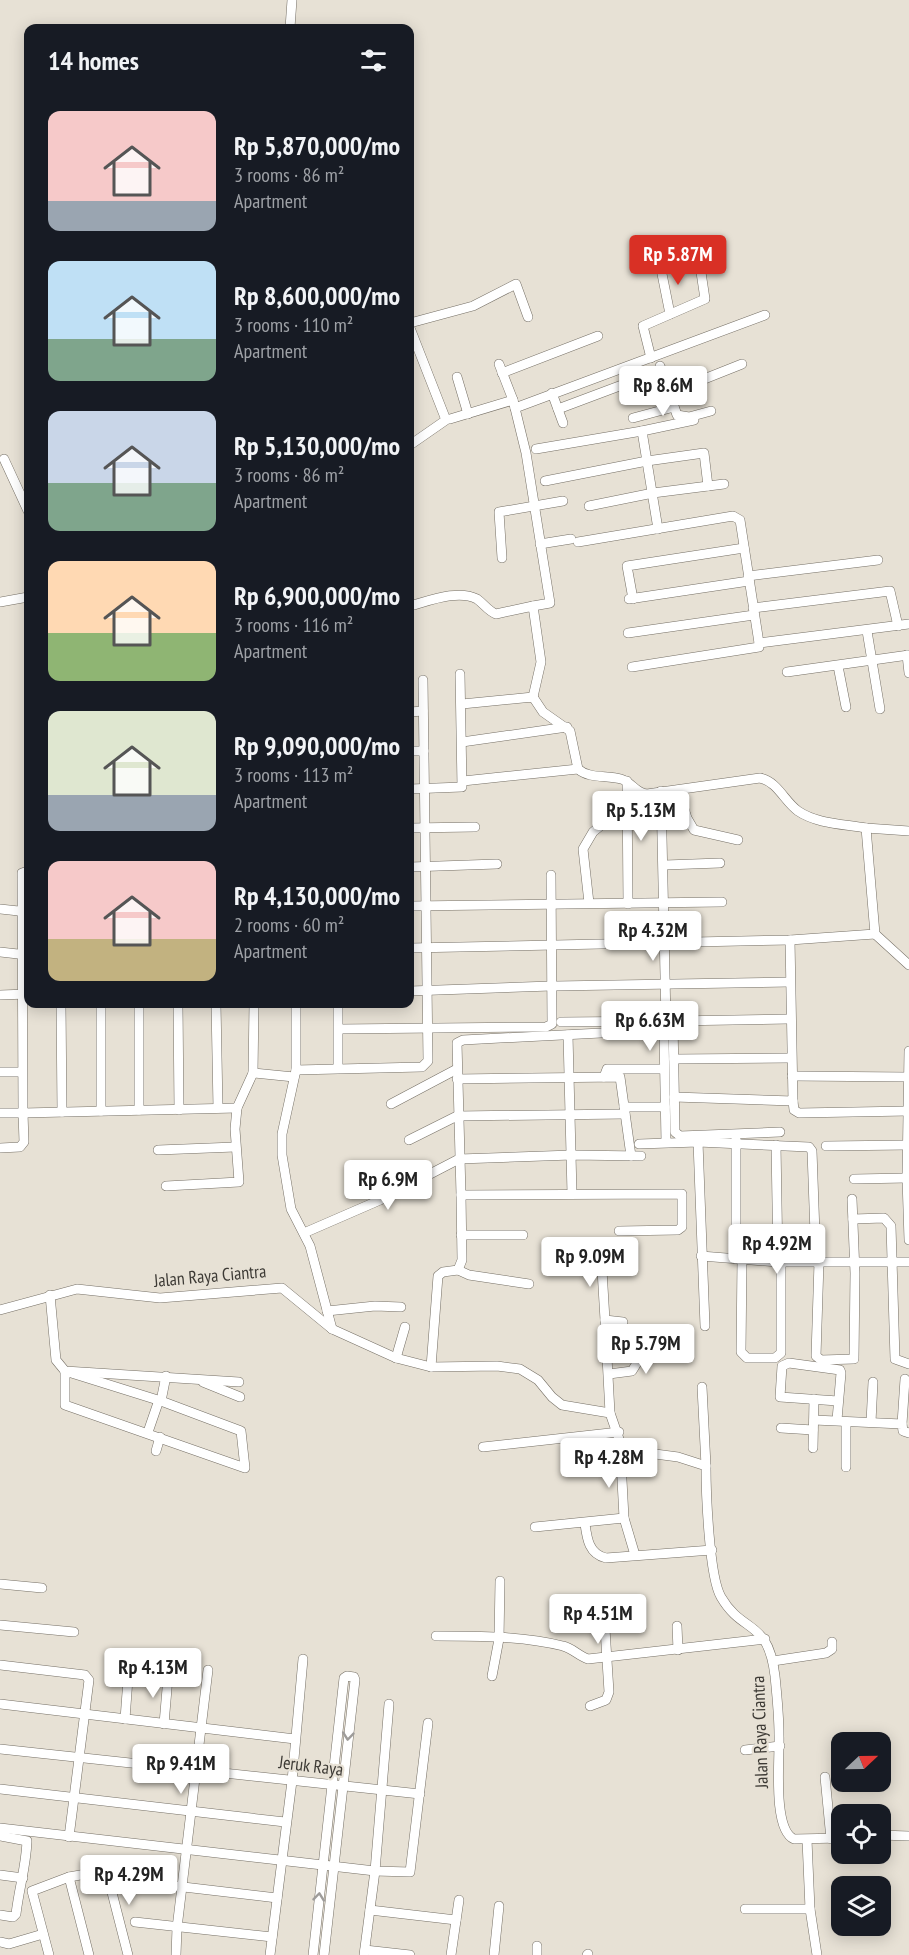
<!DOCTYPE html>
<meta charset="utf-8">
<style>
:root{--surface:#171b24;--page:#242831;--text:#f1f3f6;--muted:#9ea1a6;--accent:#d93025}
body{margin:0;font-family:"PT Sans Narrow",sans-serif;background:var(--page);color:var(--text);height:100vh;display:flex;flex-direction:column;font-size:22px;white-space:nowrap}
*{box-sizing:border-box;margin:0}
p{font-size:20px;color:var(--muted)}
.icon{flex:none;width:33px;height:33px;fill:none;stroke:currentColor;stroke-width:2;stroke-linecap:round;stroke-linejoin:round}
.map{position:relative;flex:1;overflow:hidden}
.sheet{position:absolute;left:24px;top:24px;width:390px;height:984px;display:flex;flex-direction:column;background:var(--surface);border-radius:12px;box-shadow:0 3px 15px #0003}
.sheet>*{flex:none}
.needle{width:39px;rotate:68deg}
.tools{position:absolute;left:831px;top:1732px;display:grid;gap:12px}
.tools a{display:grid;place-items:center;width:60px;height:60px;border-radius:12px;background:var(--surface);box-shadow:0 3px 15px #0003;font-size:30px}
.price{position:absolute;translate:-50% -51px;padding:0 14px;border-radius:6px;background:#fff;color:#222;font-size:20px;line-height:39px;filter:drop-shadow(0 2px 3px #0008)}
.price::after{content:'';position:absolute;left:50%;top:36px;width:18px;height:14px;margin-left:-9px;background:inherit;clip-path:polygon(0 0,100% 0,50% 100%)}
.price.selected{background:var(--accent);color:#fff}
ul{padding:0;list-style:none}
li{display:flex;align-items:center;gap:18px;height:150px;padding:0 24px}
li span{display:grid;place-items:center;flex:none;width:168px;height:120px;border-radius:12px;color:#555}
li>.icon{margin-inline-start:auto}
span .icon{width:72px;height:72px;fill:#fffc;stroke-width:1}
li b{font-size:26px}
h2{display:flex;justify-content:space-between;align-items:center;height:72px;padding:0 24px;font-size:26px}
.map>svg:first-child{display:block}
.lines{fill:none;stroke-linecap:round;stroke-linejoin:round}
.minor-casing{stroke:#756f65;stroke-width:10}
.minor{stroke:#fff;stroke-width:9}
.oneway{stroke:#9e9c9a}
.labels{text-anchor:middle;stroke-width:4.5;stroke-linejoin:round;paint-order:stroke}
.street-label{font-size:18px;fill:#3d3a35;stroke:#e7e1d5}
</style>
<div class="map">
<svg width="909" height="1955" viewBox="0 0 909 1955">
<rect width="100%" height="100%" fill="#e7e1d5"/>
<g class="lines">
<defs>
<g id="minor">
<path d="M290 28 292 0"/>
<path d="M660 264 670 314"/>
<path d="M410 323 473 306 516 284 528 317"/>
<path d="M410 328 446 420 410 445"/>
<path d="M651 358 643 326 705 299 699 259"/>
<path d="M499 364 513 400"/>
<path d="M660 366 677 415 689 417 711 411"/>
<path d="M502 373 598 336"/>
<path d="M457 377 468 414"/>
<path d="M552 393 563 423"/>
<path d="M669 393 742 364"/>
<path d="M515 408 765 315"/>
<path d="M558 409 662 370"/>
<path d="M633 418 674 407"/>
<path d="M450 419 513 400 526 453 550 603 533 606"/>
<path d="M536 449 642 431"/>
<path d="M4 459 28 511"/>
<path d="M545 481 647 461 704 453 708 486"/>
<path d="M589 506 653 493 724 484"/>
<path d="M658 529 642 431 694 420"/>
<path d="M578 542 733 516 740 520 759 643 909 624"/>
<path d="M540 544 571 539"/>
<path d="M502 558 499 512 563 501"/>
<path d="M748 576 878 560"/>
<path d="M629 599 749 581"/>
<path d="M633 599 627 566 744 548"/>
<path d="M0 602 28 597"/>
<path d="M410 606C429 601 458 589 477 599 484 604 488 611 496 614L533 606 541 662 533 697"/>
<path d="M753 608 890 591 898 626"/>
<path d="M867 631 880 709"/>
<path d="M628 633 754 615"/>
<path d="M907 655 909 673"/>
<path d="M838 666 846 707"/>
<path d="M632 667 759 647V643"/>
<path d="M787 672 909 655"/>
<path d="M462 704 533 697 543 712 570 731 578 769"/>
<path d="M410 712 423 711"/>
<path d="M462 742 567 727"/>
<path d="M410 751H424"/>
<path d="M463 781 578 769C589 779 607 775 621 779 632 782 635 793 647 794L760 778C778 782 784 801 798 811 817 824 844 824 866 828L875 934"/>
<path d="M627 781 628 904"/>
<path d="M410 789 462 787 460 674"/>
<path d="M678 790 687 818 694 830 738 840"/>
<path d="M661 791 666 1021"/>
<path d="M410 828 475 827"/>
<path d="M866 828 909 831"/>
<path d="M665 865 720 863"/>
<path d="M410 867 497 864"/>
<path d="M28 871 22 873 23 1113 237 1108"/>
<path d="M589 903 583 849 593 832 627 804"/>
<path d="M410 906 722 902"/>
<path d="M0 909 28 912"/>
<path d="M875 934 909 965"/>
<path d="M410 948 790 940 875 934"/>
<path d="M0 952 27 955"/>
<path d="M555 986 790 982"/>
<path d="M410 991 551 986"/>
<path d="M0 995 28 994"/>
<path d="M61 1004 62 1112"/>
<path d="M101 1004V1111"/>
<path d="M178 1004 179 1110"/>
<path d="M216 1004 218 1108"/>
<path d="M296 1004V1070L282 1134V1155L291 1209 310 1246 332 1329"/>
<path d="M338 1004V1068"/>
<path d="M673 1021 789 1019"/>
<path d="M561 1022 673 1021 675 1132 680 1136 780 1132"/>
<path d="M339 1029 546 1027 552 1024 551 875"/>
<path d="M568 1035 572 1194"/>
<path d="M909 1051 907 1178 909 1240"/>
<path d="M674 1059 791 1058"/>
<path d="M296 1070 422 1067 428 1061 423 680"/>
<path d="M0 1072H22"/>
<path d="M253 1073 294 1077"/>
<path d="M792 1076 908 1077"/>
<path d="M604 1077 607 1069H664"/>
<path d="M457 1079 620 1077 631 1156"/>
<path d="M674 1097 793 1101 790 940"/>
<path d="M793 1101 794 1110 799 1113 908 1111"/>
<path d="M391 1104 457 1069"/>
<path d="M624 1107H665"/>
<path d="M139 1110V1004"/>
<path d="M0 1113H23L24 1142 20 1147 0 1148"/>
<path d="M409 1140 457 1116 625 1114"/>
<path d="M698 1142 705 1326"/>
<path d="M639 1144 698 1142 809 1147 812 1151 816 1262"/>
<path d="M776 1145 778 1262"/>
<path d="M826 1146 908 1145"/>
<path d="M158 1150 235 1147"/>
<path d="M854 1179 907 1178"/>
<path d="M166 1186 239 1182 235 1129 237 1108 253 1073 254 1004"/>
<path d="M853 1219 884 1218 891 1226 895 1359 909 1364"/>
<path d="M619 1231 678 1230 682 1227V1194L461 1195 457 1043 463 1040 660 1030 664 1035 666 1142"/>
<path d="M304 1233 380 1200 459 1159 572 1155 641 1156"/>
<path d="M461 1235H523"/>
<path d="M601 1253 605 1320"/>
<path d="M701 1256 778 1262H909"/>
<path d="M736 1259V1139"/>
<path d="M742 1260 741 1352 747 1358H775L781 1353V1262"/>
<path d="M819 1262 816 1356 821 1360 854 1359 855 1273 852 1199"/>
<path d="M458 1270 469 1275 529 1284"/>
<path d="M50 1295 56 1360 65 1371 239 1382"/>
<path d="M0 1310 77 1289 160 1298 282 1288 332 1329 396 1358 431 1367 497 1366 520 1369 538 1380 552 1397 562 1405 610 1413 620 1442 640 1452 678 1457 706 1466C706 1491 709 1577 721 1597 743 1635 768 1618 775 1676 777 1696 779 1715 779 1735 780 1757 772 1829 794 1839L842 1838"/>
<path d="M327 1311 375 1306 401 1307"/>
<path d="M396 1358 405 1327"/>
<path d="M431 1367 438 1276 443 1272 458 1270 462 1260 461 1195"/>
<path d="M65 1371 161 1401 241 1431 245 1468 65 1405Z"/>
<path d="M609 1374 632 1371 643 1353 679 1351"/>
<path d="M203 1382 240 1397"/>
<path d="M702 1387 706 1466"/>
<path d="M161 1401 166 1376"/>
<path d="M610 1413 605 1320 623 1322"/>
<path d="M814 1420 902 1424 903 1431 909 1433"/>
<path d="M837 1420 841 1373 840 1370 789 1363 782 1366 780 1397 838 1401"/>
<path d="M871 1422 873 1382"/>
<path d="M902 1424 905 1379"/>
<path d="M781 1428 813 1430"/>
<path d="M148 1432 159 1400"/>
<path d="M483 1447 619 1432"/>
<path d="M813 1448 814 1399"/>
<path d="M156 1451 160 1437"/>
<path d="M846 1467V1422"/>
<path d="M624 1518 635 1555"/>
<path d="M585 1524C587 1539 589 1554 606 1558L712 1550"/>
<path d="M535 1527 624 1518 620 1442"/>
<path d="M0 1584 42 1588"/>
<path d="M0 1625 74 1632"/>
<path d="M677 1626 678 1650"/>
<path d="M436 1636C478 1636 523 1636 563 1646 572 1648 579 1656 588 1659L765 1639"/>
<path d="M773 1661 826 1653 832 1649V1642"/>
<path d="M0 1665 85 1675 89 1680 69 1837"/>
<path d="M492 1676 499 1639 500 1581"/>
<path d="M0 1704 295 1739"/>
<path d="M590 1706 606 1700 609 1692 604 1613"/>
<path d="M125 1719 128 1679"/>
<path d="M164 1724 168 1677"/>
<path d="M0 1749 420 1794"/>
<path d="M745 1750 780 1746"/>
<path d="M825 1777 831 1839"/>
<path d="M0 1789 285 1822"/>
<path d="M0 1828 375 1871 410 1872 428 1723"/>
<path d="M880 1835 909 1836"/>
<path d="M0 1836 27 1841C26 1867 19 1888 16 1914L13 1917 0 1915"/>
<path d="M807 1840 810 1909 817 1955"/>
<path d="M0 1875 23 1878"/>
<path d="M69 1877 89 1955"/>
<path d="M158 1884 277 1898"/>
<path d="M745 1909H810"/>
<path d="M370 1910 456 1920"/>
<path d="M135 1922 272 1937"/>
<path d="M0 1942 9 1944 43 1934"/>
<path d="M365 1950 410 1955"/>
<path d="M49 1955 32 1891 69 1877 103 1871 108 1877 128 1955"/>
<path d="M176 1955 177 1928 208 1670"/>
<path d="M270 1955 292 1781 303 1659"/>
<path d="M313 1955 344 1678 347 1676 354 1677 355 1680 324 1955"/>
<path d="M364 1955 375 1871 389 1704"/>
<path d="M451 1955 459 1900"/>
<path d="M494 1955 499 1906"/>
<path d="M537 1955V1946"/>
<path d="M587 1955 588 1954"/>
</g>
</defs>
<!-- minor casing -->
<use href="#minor" class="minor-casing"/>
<!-- minor -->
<use href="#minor" class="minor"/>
</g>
<!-- one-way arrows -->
<defs><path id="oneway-chevron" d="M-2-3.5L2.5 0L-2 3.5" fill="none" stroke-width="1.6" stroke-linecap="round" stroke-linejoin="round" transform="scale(1.5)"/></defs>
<g class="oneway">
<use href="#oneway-chevron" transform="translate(348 1736) rotate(96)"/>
<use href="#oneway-chevron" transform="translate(319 1897) rotate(-84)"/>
</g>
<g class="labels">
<!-- street labels -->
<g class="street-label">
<text transform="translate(210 1276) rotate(-5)" y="6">Jalan Raya Ciantra</text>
<text transform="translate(760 1732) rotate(-92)" y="6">Jalan Raya Ciantra</text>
<text transform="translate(311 1766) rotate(7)" y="6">Jeruk Raya</text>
</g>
</g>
</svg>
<div class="tools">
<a><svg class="needle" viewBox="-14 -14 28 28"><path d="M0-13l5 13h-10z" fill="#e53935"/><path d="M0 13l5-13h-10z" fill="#9ea1a6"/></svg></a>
<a><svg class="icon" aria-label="locate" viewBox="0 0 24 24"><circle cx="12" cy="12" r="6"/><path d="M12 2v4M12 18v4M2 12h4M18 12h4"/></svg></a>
<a><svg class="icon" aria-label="layers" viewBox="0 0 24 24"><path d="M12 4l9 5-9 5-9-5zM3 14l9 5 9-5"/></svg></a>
</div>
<b class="price selected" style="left:678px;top:286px">Rp 5.87M</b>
<b class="price" style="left:663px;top:417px">Rp 8.6M</b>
<b class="price" style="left:641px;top:842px">Rp 5.13M</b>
<b class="price" style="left:653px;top:962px">Rp 4.32M</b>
<b class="price" style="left:650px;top:1052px">Rp 6.63M</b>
<b class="price" style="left:388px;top:1211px">Rp 6.9M</b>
<b class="price" style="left:777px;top:1275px">Rp 4.92M</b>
<b class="price" style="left:590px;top:1288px">Rp 9.09M</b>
<b class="price" style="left:646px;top:1375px">Rp 5.79M</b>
<b class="price" style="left:609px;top:1489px">Rp 4.28M</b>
<b class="price" style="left:598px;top:1645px">Rp 4.51M</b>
<b class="price" style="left:153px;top:1699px">Rp 4.13M</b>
<b class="price" style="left:181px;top:1795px">Rp 9.41M</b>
<b class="price" style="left:129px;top:1906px">Rp 4.29M</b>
<section class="sheet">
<h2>14 homes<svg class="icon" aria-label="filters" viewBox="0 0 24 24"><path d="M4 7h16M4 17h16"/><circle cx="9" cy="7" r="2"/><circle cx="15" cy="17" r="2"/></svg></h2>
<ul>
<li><span style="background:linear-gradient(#f6c9c9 75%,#9aa5b1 0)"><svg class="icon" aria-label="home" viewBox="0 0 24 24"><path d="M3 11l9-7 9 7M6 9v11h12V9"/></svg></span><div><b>Rp 5,870,000/mo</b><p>3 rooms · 86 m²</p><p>Apartment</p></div></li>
<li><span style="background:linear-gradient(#bfe0f5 65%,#7fa58c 0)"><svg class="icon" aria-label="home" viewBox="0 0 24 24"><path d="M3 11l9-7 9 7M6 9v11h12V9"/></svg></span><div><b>Rp 8,600,000/mo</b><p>3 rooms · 110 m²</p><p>Apartment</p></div></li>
<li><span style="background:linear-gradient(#c9d6e8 60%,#7fa58c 0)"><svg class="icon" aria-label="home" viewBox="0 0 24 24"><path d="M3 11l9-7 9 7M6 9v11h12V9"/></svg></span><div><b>Rp 5,130,000/mo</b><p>3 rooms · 86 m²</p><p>Apartment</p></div></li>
<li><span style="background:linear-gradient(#ffd9b3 60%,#8fb573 0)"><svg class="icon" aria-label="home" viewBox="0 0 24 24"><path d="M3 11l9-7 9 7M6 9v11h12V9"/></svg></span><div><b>Rp 6,900,000/mo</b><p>3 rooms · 116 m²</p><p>Apartment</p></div></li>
<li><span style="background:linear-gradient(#dfe7d0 70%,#9aa5b1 0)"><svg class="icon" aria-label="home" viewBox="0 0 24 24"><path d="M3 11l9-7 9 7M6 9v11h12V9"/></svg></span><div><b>Rp 9,090,000/mo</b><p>3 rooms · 113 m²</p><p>Apartment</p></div></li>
<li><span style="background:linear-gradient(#f6c9c9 65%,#c2b280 0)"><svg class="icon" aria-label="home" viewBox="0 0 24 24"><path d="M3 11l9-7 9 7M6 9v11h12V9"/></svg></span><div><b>Rp 4,130,000/mo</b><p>2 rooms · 60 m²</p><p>Apartment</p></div></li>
</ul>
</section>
</div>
